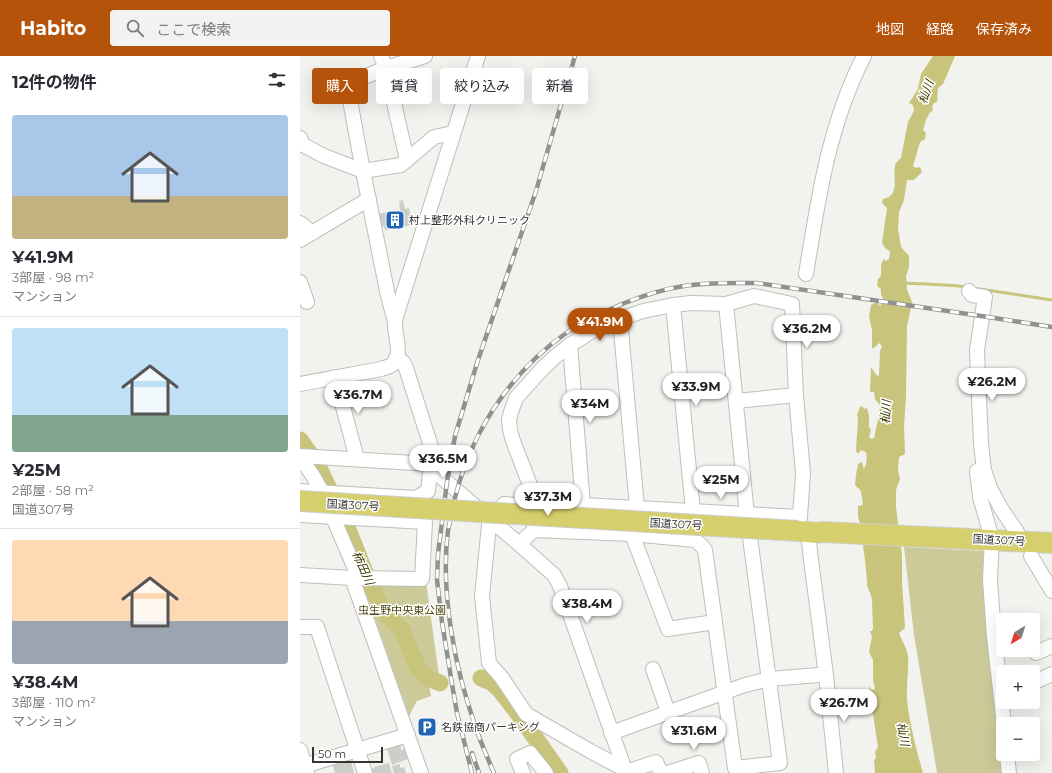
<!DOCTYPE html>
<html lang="ja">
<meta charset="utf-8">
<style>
:root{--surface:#fff;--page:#f2f2f3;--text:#2b2b33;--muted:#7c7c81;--line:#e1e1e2;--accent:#b45309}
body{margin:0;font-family:Montserrat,"Noto Sans JP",sans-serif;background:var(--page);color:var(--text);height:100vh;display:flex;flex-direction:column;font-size:15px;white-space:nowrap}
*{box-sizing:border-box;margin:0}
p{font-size:13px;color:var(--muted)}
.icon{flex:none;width:22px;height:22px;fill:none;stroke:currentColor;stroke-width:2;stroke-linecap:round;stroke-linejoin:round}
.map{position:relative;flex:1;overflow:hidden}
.sheet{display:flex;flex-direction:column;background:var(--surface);width:300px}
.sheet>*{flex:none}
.guide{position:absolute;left:12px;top:12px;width:380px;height:36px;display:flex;gap:8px}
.needle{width:26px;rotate:218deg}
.tools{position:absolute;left:696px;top:557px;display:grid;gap:8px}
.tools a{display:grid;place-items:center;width:44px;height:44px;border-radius:4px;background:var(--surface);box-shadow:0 4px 16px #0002;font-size:20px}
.scale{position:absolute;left:12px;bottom:10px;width:71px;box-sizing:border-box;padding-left:4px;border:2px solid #353534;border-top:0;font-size:11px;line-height:14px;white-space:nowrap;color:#353534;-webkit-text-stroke:3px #fffffe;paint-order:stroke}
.price{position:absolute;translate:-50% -34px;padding:0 9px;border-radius:14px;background:#fff;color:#222;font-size:13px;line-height:26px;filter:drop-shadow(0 1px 2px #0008)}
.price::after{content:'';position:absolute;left:50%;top:24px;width:12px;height:9px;margin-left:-6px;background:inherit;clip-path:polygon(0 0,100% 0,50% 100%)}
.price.current{background:var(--accent);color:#fff}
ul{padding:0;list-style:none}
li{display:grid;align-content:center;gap:8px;height:212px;padding:0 12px}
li+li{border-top:1px solid var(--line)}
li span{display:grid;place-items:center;height:124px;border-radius:4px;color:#555}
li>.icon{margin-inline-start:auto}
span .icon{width:72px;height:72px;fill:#fffc;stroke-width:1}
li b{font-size:17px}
h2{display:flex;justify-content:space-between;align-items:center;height:48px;padding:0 12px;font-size:17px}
.tag{padding:0 14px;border-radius:4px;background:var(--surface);box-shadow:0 4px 16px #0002;font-size:14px;line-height:36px}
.tag.current{background:var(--accent);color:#fff}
header{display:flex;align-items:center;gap:24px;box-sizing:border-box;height:56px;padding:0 20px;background:var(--accent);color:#fff}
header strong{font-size:19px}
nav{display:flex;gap:22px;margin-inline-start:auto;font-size:14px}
.search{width:280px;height:36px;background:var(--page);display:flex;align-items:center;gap:10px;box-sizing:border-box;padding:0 14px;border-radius:4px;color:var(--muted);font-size:15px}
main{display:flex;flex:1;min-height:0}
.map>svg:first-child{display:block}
.green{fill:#ccca98}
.water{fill:#c9c47c}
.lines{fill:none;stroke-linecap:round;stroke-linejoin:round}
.stream{stroke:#c9c47c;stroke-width:3}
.river{stroke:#c9c47c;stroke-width:17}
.building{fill:#cdcdc9}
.minor-casing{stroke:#bebeba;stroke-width:16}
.highway-casing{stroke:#cfcfce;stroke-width:22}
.minor{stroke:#fff;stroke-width:14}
.highway{stroke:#d6cf6d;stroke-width:20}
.rail-casing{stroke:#91918f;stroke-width:4.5}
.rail{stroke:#fffffe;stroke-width:3;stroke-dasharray:9;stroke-linecap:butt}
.highway-bridge-casing{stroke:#cfcfce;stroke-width:22;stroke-linecap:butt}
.highway-bridge{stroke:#d6cf6d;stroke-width:20}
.labels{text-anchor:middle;stroke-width:3;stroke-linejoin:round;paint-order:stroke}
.poi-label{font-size:11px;fill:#353534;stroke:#fffffe;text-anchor:start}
.street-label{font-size:11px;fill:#353534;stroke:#fffffe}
.park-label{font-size:11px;fill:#4f4b14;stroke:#fffffe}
.water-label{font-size:12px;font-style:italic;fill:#403c01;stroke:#fffffe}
</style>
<header>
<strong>Habito</strong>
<div class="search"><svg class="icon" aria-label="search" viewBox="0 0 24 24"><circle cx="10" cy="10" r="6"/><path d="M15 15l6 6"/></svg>ここで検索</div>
<nav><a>地図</a><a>経路</a><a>保存済み</a></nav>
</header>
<main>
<section class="sheet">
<h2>12件の物件<svg class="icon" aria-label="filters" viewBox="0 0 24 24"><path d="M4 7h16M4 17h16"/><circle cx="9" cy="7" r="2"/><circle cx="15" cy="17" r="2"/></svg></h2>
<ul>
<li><span style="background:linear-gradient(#a9c7e8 65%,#c2b280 0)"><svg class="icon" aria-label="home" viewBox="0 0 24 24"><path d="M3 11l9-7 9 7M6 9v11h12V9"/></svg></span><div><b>¥41.9M</b><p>3部屋 · 98 m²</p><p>マンション</p></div></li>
<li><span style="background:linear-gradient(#bfe0f5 70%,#7fa58c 0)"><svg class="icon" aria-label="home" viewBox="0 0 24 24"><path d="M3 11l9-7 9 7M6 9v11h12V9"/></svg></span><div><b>¥25M</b><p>2部屋 · 58 m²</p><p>国道307号</p></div></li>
<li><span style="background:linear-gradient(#ffd9b3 65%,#9aa5b1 0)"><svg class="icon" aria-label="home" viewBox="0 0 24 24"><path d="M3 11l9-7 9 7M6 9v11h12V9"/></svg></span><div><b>¥38.4M</b><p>3部屋 · 110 m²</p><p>マンション</p></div></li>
</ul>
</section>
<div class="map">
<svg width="752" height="717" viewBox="0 0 752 717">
<rect width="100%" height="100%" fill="#f2f2ef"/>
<!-- green -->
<g class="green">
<path d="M604 491 683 495 699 668 706 717H637L614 579Z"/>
<path d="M126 526 139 620 129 628 131 640 117 645 109 660 63 528Z"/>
</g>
<!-- water -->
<path class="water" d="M633 0H655L643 28 638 32 637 46 634 47 632 51 633 53 631 57 630 56 626 64 623 74 626 77 625 83 620 86 613 110 616 112 620 111 622 116 614 124H607L604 144 599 156 598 173 601 191 609 200V211L606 220 607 234 611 243 612 247 607 270 606 340 604 371 605 398 599 401 598 415 600 423 596 434V451L602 500V526L605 572 599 577C602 585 607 592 608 600 609 615 606 629 607 644 610 670 616 692 623 717H575L574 704 576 702 575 696 578 691 572 652 574 641 572 638 569 632 570 630 571 634 575 633 573 624V604L569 596 572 581 570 575H572L573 572 572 544 571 539 567 530V526L565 504 560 468 558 461V450L563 449 561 435 555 429 556 419 558 408 562 406 564 413C567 407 567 402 566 396L561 394 558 398 556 395 558 362 557 359 560 351 561 350 565 353 567 352 569 360V371L571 374 569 381 571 383 574 382 579 359 580 349 575 343 574 336H570L571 311 577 320 579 319 580 295 582 290 579 287 574 292H572V274L569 261 571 249 577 246 580 250 584 244 581 239V233L577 230 578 223 581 220V208L584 203 586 205 589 203 590 195 586 193 582 187 587 152 582 147 583 143C585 142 587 142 589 141 600 133 591 117 596 107 597 106 600 103 601 102L608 66 614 55 613 49 609 47 618 33 621 18Z"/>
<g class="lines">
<!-- stream -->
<g class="stream">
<path d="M603 227C624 228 646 228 667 231"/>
<path d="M673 232 752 244"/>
</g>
<!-- river -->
<g class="river">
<path d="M0 384 17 408 47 471 66 519 82 553 102 574 118 612 128 622 140 627"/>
<path d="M181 622 191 626 200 634 217 656 260 717"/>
</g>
</g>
<!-- building -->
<g class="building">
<path d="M103 144 105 153 109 152 113 169 85 174 84 170 79 171 77 158 100 154 99 145Z"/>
<path d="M100 686 101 694 105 693 108 703 92 709 86 690Z"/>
<path d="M50 701 54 717H35L32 707Z"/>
<path d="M89 707 92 717H72L71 713 74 712V711Z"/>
<path d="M100 708V712L104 711 106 717H94L92 710Z"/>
</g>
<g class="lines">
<defs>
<g id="minor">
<path d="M81 0 86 12 107 104"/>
<path d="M0 82 3 89 24 100 63 115 101 109 134 81 153 77"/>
<path d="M0 167 12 177"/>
<path d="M0 184 69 143"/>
<path d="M506 218C518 143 529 68 564 0"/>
<path d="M0 226 7 246"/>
<path d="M669 235 672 239 685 241 677 294 678 319 681 388 684 414 690 432 702 454 717 476"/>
<path d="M373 249 393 455"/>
<path d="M320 263 337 452"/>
<path d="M95 266 88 240 63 115 47 28 86 12 125 0"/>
<path d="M270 289 283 449"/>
<path d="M35 321 57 403"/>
<path d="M0 328 81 313C84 312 88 311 90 310 105 302 94 279 95 267 95 262 98 256 99 251L178 0"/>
<path d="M436 345 496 339"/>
<path d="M0 400 131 408"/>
<path d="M134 400 137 413 140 420 219 488 254 519 260 530 326 717"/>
<path d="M0 401 13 420 22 436 59 522"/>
<path d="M684 414 677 415 680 441 692 483 690 523 694 580 704 668"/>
<path d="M0 435 116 442 128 435 131 408 134 400 106 312 103 306 96 302"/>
<path d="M204 448 216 449 237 447 283 449 500 461 503 417 496 339 492 248 454 240 426 248 391 247 373 249 343 255 320 263 297 272 270 289 256 300 243 312 216 342 211 356 209 364 210 374 213 385 237 447 234 474"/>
<path d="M0 459 125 466 122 523 52 522 0 519"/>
<path d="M189 461V469L182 540 189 607 202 622 226 658 290 695 324 713"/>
<path d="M508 476 511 504 526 619 536 717"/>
<path d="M332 478 368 573 415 566"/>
<path d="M219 488 234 474 332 478 395 484 402 490 405 494 435 712 480 707 447 459 426 248"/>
<path d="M731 500 752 535"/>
<path d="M52 522 93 638 121 717"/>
<path d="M0 571H17L65 717"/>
<path d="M736 597 752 590"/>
<path d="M353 613 368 656"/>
<path d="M733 627 752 618"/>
<path d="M311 677 445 629 469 623 518 619H526"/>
<path d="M0 694 7 717"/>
<path d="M707 698 709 717"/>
<path d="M0 711 108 679"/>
<path d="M326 716 356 706 361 717"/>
<path d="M223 717 217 703 230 697 246 717"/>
<path d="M367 717 399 707 402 717"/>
</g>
<path id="highway" d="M498 475 517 477 523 476 752 487"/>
</defs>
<!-- minor casing -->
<use href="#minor" class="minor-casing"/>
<!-- highway casing -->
<use href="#highway" class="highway-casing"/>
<!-- minor -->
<use href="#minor" class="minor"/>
<!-- highway -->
<use href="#highway" class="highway"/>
<defs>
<g id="rail">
<path d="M172 697 179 717"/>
<path d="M172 717 157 657 152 628 142 566 137 524 138 498 147 426 155 380 178 304 236 135 275 0"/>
<path d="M194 717C187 701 180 685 175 669 155 613 140 535 148 475 149 469 151 462 152 455 167 382 208 317 269 275 285 264 304 256 322 248 342 240 363 233 384 230 408 226 432 227 457 227L688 261 752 271"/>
</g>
</defs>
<!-- rail casing -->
<use href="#rail" class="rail-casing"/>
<!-- rail -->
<use href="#rail" class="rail"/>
<defs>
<path id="highway-bridge" d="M0 445 498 475"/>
</defs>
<!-- highway-bridge casing -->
<use href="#highway-bridge" class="highway-bridge-casing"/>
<!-- highway-bridge -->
<use href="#highway-bridge" class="highway-bridge"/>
</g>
<!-- icons -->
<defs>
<symbol id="building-square" viewBox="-11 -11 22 22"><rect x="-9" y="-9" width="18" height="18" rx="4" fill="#2064b5" stroke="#fffffe"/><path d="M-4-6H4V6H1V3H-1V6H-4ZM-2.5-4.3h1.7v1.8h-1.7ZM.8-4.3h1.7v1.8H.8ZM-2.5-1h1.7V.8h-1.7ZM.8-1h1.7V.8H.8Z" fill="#fff"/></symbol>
<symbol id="parking-square" viewBox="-11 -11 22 22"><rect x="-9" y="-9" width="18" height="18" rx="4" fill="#2064b5" stroke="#fffffe"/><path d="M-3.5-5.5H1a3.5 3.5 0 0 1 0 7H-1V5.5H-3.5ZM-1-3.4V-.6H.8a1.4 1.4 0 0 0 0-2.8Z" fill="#fff"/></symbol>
</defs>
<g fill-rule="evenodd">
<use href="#building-square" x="84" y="153" width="22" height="22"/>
<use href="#parking-square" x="116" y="660" width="22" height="22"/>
</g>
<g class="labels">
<!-- poi labels -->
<g class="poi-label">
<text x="109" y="168">村上整形外科クリニック</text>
<text x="141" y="675">名鉄協商パーキング</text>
</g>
<!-- street labels -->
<g class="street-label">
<text transform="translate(53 449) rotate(3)" y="4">国道307号</text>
<text transform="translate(376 468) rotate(3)" y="4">国道307号</text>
<text transform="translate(699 484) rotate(3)" y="4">国道307号</text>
</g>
<!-- park labels -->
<g class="park-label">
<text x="102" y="558">虫生野中央東公園</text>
</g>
<!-- water labels -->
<g class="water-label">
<text transform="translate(626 36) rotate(-70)" y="4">杣川</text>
<text transform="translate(586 356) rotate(-86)" y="4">杣川</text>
<text transform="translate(63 512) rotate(66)" y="4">柿田川</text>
<text transform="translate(603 678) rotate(80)" y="4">杣川</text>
</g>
</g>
</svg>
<div class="tools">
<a><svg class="needle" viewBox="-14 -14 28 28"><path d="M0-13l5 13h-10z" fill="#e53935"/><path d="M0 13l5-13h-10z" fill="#7c7c81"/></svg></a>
<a>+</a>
<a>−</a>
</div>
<div class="scale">50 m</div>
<b class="price current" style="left:300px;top:286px">¥41.9M</b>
<b class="price" style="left:507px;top:293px">¥36.2M</b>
<b class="price" style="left:692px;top:346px">¥26.2M</b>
<b class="price" style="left:396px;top:351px">¥33.9M</b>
<b class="price" style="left:58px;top:359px">¥36.7M</b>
<b class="price" style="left:290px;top:368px">¥34M</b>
<b class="price" style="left:143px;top:423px">¥36.5M</b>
<b class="price" style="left:421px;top:444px">¥25M</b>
<b class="price" style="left:248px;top:461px">¥37.3M</b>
<b class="price" style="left:287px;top:568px">¥38.4M</b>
<b class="price" style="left:544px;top:667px">¥26.7M</b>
<b class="price" style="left:394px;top:695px">¥31.6M</b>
<div class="guide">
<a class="tag current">購入</a>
<a class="tag">賃貸</a>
<a class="tag">絞り込み</a>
<a class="tag">新着</a>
</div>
</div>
</main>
